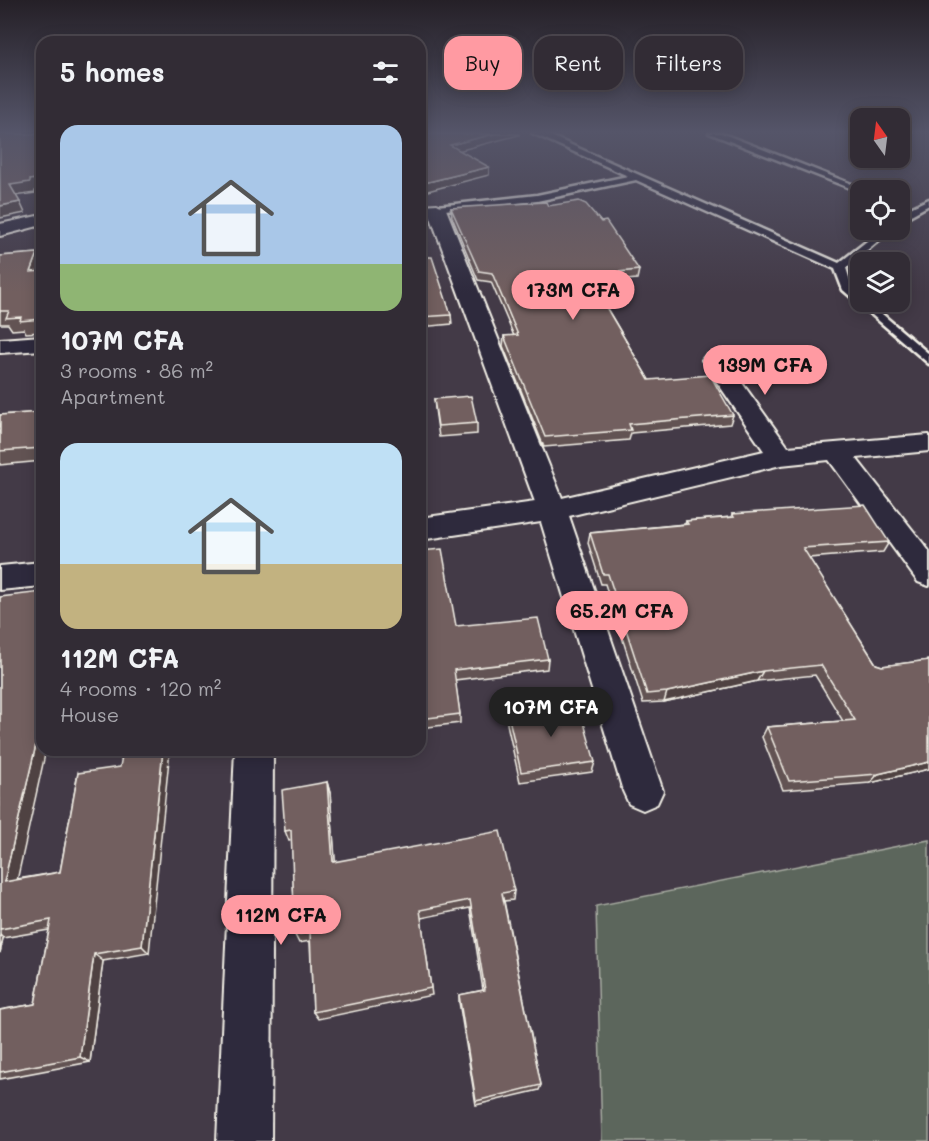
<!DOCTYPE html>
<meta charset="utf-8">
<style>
:root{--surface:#322c35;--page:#3a343d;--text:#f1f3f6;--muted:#a8a7ad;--line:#4d4850;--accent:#ff9aa2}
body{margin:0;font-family:Mali,sans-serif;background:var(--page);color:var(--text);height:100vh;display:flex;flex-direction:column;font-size:22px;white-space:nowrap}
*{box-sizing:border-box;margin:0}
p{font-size:20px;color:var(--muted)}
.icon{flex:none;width:33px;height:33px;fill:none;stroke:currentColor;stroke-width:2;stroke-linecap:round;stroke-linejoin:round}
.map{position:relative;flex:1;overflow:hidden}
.sheet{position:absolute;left:36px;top:36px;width:390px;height:720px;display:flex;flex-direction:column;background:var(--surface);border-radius:18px;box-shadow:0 3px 15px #0003,0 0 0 2px var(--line)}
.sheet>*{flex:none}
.top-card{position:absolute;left:444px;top:36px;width:394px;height:54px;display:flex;gap:12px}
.needle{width:39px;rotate:346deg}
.buttons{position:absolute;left:850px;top:108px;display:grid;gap:12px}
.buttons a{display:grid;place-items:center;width:60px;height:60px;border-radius:12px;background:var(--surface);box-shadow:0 3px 15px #0003,0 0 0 2px var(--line);font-size:30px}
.price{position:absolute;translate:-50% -51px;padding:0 14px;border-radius:21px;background:var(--accent);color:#111;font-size:20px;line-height:39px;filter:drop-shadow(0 2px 3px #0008)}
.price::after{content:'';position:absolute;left:50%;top:36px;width:18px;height:14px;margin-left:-9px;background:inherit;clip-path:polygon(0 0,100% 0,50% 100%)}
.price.on{background:#222;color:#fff}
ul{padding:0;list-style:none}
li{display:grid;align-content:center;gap:12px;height:318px;padding:0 24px}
li span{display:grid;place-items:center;height:186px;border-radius:18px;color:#555}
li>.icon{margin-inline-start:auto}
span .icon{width:108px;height:108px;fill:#fffc;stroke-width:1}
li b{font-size:26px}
h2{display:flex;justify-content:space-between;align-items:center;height:72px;padding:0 24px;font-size:26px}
.chip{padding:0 21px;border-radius:18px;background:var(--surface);box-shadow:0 3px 15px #0003,0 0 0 2px var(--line);font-size:21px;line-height:54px}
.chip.on{background:var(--accent);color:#111}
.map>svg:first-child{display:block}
.green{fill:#5b665b;stroke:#a8aca2;stroke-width:1.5}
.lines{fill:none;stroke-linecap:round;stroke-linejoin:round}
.lane-casing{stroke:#f4f1e8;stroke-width:5}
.street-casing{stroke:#f4f1e8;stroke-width:4}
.lane{fill:#2f2a3d;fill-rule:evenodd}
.street{fill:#2f2a3d;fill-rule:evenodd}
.wall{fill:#625252;stroke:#f4f1e8;stroke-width:1.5}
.shaded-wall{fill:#504242;stroke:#f4f1e8;stroke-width:1.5}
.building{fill:#725f5f;stroke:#f4f1e8;stroke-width:1.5}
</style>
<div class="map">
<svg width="929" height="1141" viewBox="0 0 929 1141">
<rect width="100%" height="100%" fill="#433a47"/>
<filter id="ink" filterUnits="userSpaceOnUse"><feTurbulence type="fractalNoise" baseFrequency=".0167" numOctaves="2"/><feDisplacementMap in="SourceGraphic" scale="12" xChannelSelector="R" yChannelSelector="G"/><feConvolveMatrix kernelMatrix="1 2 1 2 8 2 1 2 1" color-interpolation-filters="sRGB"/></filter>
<g filter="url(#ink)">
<!-- green -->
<path class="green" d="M929 840V1141H602L596 906Z"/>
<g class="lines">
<defs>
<g id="lane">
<path d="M532 133H544L839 263 881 230H891L846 268 852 287 861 294V302H868L929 354V364L843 290 835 269 636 180 537 201 434 211 432 209 437 206 537 195 628 176Z"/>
<path d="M709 133H721L867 190 860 192Z"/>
<path d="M929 199V205L900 221V213Z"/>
</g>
<g id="street">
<path d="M437 204 446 209 562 498 764 451 702 360 706 355H722L788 447 929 435V451L856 458 929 551V586L918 582 829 460 781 465 569 516 663 791 657 804 643 810 629 804 623 791 541 522 420 540V518L535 502 430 215H420V205Z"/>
<path d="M42 215V225L0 236V224Z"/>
<path d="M42 336V350L0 353V339Z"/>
<path d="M42 562V586L0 590V566Z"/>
<path d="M235 750H273L271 1141H217Z"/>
</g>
</defs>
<!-- lane casing -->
<use href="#lane" class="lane-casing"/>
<!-- street casing -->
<use href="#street" class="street-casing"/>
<!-- lane -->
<use href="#lane" class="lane"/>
<!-- street -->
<use href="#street" class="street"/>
</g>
<!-- wall -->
<g class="wall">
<path d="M548 206 639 270 637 279 592 283 649 380 733 415 730 424 631 433 629 440 544 447 503 346 504 336H514L491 282 478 280 452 217 451 208Z"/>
<path d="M38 253 42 262 41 271H42V332L26 333 24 329 12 330 8 324H0V256Z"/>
<path d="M420 257 451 315 452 324 420 327Z"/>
<path d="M434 399 477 423V434L439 437 435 409Z"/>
<path d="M42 412V461L0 465V415Z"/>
<path d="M732 514 889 542 883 552 809 558 876 664 882 666 929 660V769L870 783 783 790 762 737 767 727 843 721 815 675 757 681 664 702 643 703 605 584H601L588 543 590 533 685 524 686 521 731 517Z"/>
<path d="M420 551 456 626 548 659 547 669 455 680 460 714V723L420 728Z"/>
<path d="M0 597 17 879 60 872 78 773 149 953 103 961 90 1062 0 1079V1010L35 1004 49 930 3 938 0 953Z"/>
<path d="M508 714 595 762 592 772 520 782 507 724Z"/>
<path d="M327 782 330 793 335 862 514 891 513 900 504 901 541 1085 539 1090 476 1105 459 1002V995L483 990 470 908 421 918 432 995 318 1019 313 1012 310 941 299 943 295 935 292 840 289 841 285 831Z"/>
</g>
<!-- shaded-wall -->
<g class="shaded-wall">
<path d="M494 134H519V135L450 153V145Z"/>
<path d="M489 167V175L420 193V184Z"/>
<path d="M40 173H42V189L35 191V193L14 196 10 185 30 180Z"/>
<path d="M20 202 25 213 0 218V206Z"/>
<path d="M38 253 42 262V267L37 284 31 272Z"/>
<path d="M763 671 757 681 664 702 667 692Z"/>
<path d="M42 719V750H46L15 890 4 882Z"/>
<path d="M163 750H170L149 953 142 946Z"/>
<path d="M929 762V769L870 783 878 774Z"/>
<path d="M327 782 330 793 336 872 333 862Z"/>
<path d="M0 935 3 938 0 953Z"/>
<path d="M94 954 103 961 90 1062 80 1057Z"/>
</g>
<!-- building -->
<g class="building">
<path d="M0 134H42V137H40L42 140V173H40L42 178 30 180V182L10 185 20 202 0 206Z"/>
<path d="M420 134H494L450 145 489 167 420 184Z"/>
<path d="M579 201 586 204 601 222 606 221 639 270 587 275 649 380 710 375 733 415 629 424 631 430 545 437 504 336 518 335 492 273 479 271 451 208 546 202 548 206Z"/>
<path d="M38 253 31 272 42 271V319L20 321 21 317 6 318 9 311H0V256Z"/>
<path d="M420 257H432L451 315 420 317Z"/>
<path d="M471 396 477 423 438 426 434 399Z"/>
<path d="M42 412V448L0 451V415Z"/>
<path d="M865 505 889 542 803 548 876 664 882 666 929 660V762L878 774 789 781 767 727 855 720 821 665 763 671 667 692 647 694 608 574H603L590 533 688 524 686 521 734 517 732 514Z"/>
<path d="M442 549 456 626 538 618 548 659 454 670 460 714 420 719V551Z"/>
<path d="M42 592V719L4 882 60 872 78 773 120 767 123 750H163L142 946 94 954 80 1057 0 1072V1010L35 1004 51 920 0 929V597Z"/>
<path d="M579 705 595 762 521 772 508 714Z"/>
<path d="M327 782 333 862 500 831 514 891 502 893 541 1085 476 1101 459 995 485 990 470 900 420 910 431 988 313 1012 310 932 295 935 291 830 285 831 282 790Z"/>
</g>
</g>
<!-- sky -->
<linearGradient id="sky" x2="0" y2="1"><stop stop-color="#252027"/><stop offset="0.45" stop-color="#555569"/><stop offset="1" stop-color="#555569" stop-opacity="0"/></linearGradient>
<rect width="929" height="293" fill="url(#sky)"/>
</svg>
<div class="buttons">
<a><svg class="needle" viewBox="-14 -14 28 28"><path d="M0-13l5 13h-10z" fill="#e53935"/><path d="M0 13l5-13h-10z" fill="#a8a7ad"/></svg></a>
<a><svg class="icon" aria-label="locate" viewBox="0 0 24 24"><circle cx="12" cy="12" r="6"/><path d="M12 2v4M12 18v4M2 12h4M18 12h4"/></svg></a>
<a><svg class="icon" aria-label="layers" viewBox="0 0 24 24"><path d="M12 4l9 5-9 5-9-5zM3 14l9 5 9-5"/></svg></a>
</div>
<b class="price" style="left:573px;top:321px">173M CFA</b>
<b class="price" style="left:765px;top:396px">139M CFA</b>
<b class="price" style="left:622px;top:642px">65.2M CFA</b>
<b class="price on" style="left:551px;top:738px">107M CFA</b>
<b class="price" style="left:281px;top:946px">112M CFA</b>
<div class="top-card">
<a class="chip on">Buy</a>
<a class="chip">Rent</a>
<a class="chip">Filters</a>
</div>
<section class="sheet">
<h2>5 homes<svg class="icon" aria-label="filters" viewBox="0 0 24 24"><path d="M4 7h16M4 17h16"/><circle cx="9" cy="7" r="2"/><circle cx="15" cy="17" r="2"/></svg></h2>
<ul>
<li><span style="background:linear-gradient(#a9c7e8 75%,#8fb573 0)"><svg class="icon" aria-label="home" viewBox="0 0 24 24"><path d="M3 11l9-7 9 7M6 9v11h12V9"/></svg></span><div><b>107M CFA</b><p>3 rooms · 86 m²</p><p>Apartment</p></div></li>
<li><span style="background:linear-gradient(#bfe0f5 65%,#c2b280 0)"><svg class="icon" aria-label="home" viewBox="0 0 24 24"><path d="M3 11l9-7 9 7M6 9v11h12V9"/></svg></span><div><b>112M CFA</b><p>4 rooms · 120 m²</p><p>House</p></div></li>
</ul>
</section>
</div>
